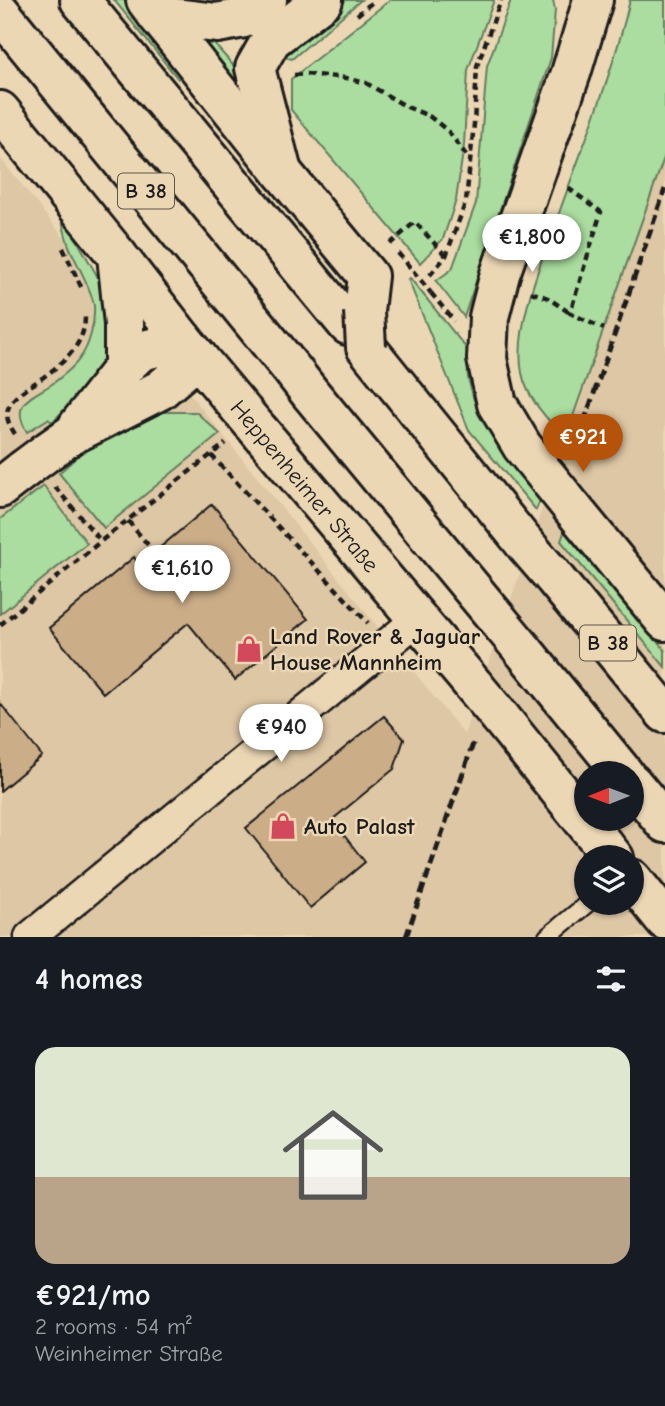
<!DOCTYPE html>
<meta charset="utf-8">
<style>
:root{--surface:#171b24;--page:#242831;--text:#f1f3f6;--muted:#9ea1a6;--line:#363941;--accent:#b45309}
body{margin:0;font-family:"Comic Neue",sans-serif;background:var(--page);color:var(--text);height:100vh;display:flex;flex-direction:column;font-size:26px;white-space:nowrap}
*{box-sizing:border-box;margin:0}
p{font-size:23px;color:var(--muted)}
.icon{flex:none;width:38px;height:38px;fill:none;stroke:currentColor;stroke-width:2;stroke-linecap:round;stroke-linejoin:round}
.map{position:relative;height:937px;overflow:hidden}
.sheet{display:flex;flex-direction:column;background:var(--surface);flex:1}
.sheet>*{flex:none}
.needle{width:46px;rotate:269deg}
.tools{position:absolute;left:574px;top:761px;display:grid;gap:14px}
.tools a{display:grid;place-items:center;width:70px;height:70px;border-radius:50%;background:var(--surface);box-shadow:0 2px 5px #0004;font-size:35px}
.price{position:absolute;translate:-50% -60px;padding:0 16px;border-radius:24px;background:#fff;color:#222;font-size:23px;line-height:46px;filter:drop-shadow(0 2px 4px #0008)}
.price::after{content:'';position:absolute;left:50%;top:42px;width:21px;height:16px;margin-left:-10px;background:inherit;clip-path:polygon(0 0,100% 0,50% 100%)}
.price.active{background:var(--accent);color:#fff}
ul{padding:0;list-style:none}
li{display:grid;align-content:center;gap:14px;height:371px;padding:0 35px}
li+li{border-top:2px solid var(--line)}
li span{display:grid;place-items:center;height:217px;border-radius:21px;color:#555}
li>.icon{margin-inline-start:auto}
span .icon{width:126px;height:126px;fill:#fffc;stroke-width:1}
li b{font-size:30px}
h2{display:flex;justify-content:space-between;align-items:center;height:84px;padding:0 35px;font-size:30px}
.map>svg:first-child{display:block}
.built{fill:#dec7a5;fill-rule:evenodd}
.green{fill:#aadd9f;stroke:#637c5e;stroke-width:2}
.building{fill:#cbad88;stroke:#1c1c1c;stroke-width:2}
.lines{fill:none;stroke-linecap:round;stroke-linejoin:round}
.lane-casing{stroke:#1c1c1c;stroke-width:21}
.street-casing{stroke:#1c1c1c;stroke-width:35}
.secondary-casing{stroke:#1c1c1c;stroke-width:44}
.highway-casing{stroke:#1c1c1c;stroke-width:44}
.path{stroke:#1c1c1c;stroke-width:4.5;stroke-dasharray:7 5;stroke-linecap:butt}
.lane{stroke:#ecd7b5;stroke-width:16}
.street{stroke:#ecd7b5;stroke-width:30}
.secondary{stroke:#ecd7b5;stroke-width:38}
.highway{stroke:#ecd7b5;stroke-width:38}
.rail{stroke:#1c1c1c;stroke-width:5;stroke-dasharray:10 5;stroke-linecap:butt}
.secondary-bridge-casing{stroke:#1c1c1c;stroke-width:44;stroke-linecap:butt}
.highway-bridge-casing{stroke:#1c1c1c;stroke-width:44;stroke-linecap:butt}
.path-bridge{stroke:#1c1c1c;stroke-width:4.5;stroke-dasharray:7 5;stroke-linecap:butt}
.secondary-bridge{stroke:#ecd7b5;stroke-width:38}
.highway-bridge{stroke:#ecd7b5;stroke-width:38}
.labels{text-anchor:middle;stroke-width:5;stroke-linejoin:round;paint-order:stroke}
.shield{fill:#ecd7b5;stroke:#5a544a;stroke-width:2}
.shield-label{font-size:21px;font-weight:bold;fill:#1c1c1c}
.street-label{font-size:23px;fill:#1c1c1c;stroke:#ecd7b5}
.poi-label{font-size:23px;font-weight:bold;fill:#1c1c1c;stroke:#ecd7b5;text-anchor:start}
</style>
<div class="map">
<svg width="665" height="937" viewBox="0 0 665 937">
<rect width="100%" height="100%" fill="#ecd7b5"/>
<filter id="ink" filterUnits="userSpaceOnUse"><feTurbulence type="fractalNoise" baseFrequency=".0143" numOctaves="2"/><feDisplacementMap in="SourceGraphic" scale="14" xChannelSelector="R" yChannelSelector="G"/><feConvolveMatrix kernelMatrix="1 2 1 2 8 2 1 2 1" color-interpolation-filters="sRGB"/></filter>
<g filter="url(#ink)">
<!-- built -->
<path class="built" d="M665 155V937H0V614L86 543 44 486 0 519V158L464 734ZM196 412 220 435 60 473 107 430ZM586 774H632V819H586ZM586 858H632V903H586Z"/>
<!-- green -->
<g class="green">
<path d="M114 0H131L189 71 178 79Z"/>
<path d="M346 0H361L292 59 280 56Z"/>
<path d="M390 0H494L468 70 464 145 456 200 443 239 420 263 291 110V79Z"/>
<path d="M511 0H553L555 10 551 58 464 317 436 281 452 269 476 203 487 66Z"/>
<path d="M630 0H665V155L565 439C548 419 527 399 522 373 513 327 543 257 559 213 584 143 613 73 630 0Z"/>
<path d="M200 37 209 38 239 72 235 83 229 81Z"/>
<path d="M64 217 104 288 110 343 98 377 52 422 48 419 27 432C9 402 33 397 52 384 60 378 75 366 80 358 90 345 95 322 94 306 92 289 76 263 69 246 66 238 64 229 62 220Z"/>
<path d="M410 278 467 349 468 378 474 400 493 437 541 498 536 510 469 430 408 279Z"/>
<path d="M155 412H196L220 434 104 528 59 473 107 430Z"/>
<path d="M44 486 87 543 0 614V519Z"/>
<path d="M566 527 665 650V667L561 541Z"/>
</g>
<!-- building -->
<g class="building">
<path d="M212 504 308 619 235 680 188 623 103 693 49 628 134 557 139 565Z"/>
<path d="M0 703 42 756 0 791Z"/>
<path d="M384 716 404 739 394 769 332 820 365 862 310 908 246 828Z"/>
</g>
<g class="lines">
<defs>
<path id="lane" d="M547 937 588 903"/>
<path id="street" d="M30 937 418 619"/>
<g id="secondary">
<path d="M146 0 158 16 217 23 244 18 267 0"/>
<path d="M0 111 117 255 183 340 243 412"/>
<path d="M282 172 255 68 271 40 323 0"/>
<path d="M117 255 124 324V367"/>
<path d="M78 426 124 367 141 351 183 340"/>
<path d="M261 433 475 687"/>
<path d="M47 452 71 435 160 390 198 358"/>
<path d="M548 478 522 446 497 404 487 359 489 317 500 274 571 73 593 0"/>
<path d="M0 488 23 470"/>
<path d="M573 509 665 621"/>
<path d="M500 717 614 858"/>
<path d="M632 879 665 920"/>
</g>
<g id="highway">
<path d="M80 0 348 325"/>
<path d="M0 12 293 371"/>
<path d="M158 16 282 172 368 276 364 311"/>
<path d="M366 347 525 544"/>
<path d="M310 393 498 620"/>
<path d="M551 574 665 713"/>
<path d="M523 650 624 774"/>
<path d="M632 783 665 823"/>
</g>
</defs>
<!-- lane casing -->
<use href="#lane" class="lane-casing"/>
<!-- street casing -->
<use href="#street" class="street-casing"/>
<!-- secondary casing -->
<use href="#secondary" class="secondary-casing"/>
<!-- highway casing -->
<use href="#highway" class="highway-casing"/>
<!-- path -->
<g class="path">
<path d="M357 15 375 0"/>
<path d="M294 75 306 74 346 78 366 83 407 107 429 116 448 131 470 160"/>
<path d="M568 188 601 212 570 313 604 329"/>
<path d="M390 244 415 222 446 256"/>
<path d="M63 248 83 291"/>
<path d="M398 253 413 271"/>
<path d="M430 275 446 256 466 201 474 124 477 66 501 0"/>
<path d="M531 292 548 298 570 313"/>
<path d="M431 293 454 321"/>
<path d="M15 434C10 426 5 418 8 409 12 397 25 389 35 383 58 367 85 348 85 317"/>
<path d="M211 455 368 623"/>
<path d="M55 487 101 541"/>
<path d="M128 521 154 552"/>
<path d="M0 625 101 541 226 443"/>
</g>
<!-- lane -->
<use href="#lane" class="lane"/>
<!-- street -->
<use href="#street" class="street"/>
<!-- secondary -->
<use href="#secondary" class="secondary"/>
<!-- highway -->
<use href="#highway" class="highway"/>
<!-- rail -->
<g class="rail">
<path d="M574 451 665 189"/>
<path d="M406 937 474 741"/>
</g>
<defs>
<g id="secondary-bridge">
<path d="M243 412 261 433"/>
<path d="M23 470 47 452"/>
<path d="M548 478 573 509"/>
<path d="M475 687 500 717"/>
</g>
<g id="highway-bridge">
<path d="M364 311 366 347"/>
<path d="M293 371 310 393"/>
<path d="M525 544 551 574"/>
<path d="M498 620 523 650"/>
</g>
</defs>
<!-- secondary-bridge casing -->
<use href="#secondary-bridge" class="secondary-bridge-casing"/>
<!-- highway-bridge casing -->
<use href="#highway-bridge" class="highway-bridge-casing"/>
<!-- path-bridge -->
<path class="path-bridge" d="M413 271 431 293"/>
<!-- secondary-bridge -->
<use href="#secondary-bridge" class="secondary-bridge"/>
<!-- highway-bridge -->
<use href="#highway-bridge" class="highway-bridge"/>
</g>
</g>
<!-- icons -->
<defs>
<symbol id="shop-bare" viewBox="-9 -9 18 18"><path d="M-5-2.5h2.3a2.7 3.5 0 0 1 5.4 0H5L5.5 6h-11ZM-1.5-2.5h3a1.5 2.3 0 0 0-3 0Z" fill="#d1495b" stroke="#ecd7b5" stroke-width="2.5" paint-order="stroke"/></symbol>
</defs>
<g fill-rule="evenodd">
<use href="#shop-bare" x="230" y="630" width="38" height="38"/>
<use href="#shop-bare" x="264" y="807" width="38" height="38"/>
</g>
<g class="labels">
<!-- shield labels -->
<g class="shield">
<rect x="118" y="173.5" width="56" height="35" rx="5"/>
<rect x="580" y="625.5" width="56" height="35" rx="5"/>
</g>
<g class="shield-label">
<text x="146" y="198">B 38</text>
<text x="608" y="650">B 38</text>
</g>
<!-- street labels -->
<g class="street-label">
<text transform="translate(305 486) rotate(50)" y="8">Heppenheimer Straße</text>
</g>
<!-- poi labels -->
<g class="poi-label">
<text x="270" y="644">Land Rover &amp; Jaguar<tspan x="270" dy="26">House Mannheim</tspan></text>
<text x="304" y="834">Auto Palast</text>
</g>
</g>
</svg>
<div class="tools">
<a><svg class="needle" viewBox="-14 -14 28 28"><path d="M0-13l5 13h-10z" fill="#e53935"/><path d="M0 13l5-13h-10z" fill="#9ea1a6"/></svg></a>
<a><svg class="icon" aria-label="layers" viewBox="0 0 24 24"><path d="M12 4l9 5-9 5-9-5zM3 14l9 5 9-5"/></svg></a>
</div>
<b class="price" style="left:532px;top:274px">€1,800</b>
<b class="price active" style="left:583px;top:474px">€921</b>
<b class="price" style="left:182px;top:605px">€1,610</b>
<b class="price" style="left:281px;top:764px">€940</b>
</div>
<section class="sheet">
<h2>4 homes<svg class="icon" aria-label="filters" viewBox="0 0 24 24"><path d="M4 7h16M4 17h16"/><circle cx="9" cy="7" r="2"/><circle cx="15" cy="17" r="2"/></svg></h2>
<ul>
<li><span style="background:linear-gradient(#dfe7d0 60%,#b9a48a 0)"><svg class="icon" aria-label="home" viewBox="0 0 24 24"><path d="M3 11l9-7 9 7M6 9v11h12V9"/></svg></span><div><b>€921/mo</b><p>2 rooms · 54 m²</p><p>Weinheimer Straße</p></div></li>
</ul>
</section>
